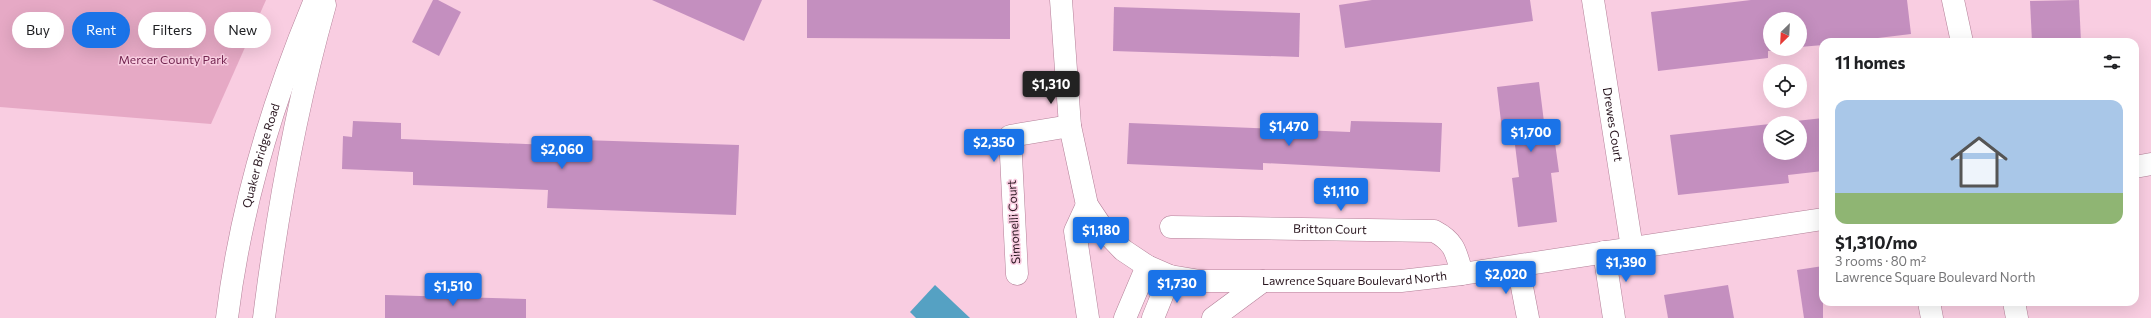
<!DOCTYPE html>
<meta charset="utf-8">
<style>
:root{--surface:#fff;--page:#f2f2f2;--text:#202124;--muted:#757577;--accent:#1a73e8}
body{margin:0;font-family:Commissioner,sans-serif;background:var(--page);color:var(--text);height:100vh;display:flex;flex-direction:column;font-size:15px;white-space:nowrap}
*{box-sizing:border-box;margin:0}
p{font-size:13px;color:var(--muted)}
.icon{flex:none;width:22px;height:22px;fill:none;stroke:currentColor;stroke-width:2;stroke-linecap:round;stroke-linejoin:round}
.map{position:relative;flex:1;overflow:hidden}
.side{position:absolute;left:1819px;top:38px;width:320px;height:268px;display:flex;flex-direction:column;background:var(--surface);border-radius:12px;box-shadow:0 4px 16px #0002}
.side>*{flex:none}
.banner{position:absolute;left:12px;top:12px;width:380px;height:36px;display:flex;gap:8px}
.needle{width:26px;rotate:204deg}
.controls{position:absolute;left:1763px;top:12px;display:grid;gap:8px}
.controls a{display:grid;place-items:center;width:44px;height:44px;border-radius:50%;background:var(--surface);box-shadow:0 4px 16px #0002;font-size:20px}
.price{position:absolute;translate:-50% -34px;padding:0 9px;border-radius:4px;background:var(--accent);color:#fff;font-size:13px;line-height:26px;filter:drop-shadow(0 1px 2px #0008)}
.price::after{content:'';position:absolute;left:50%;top:24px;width:12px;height:9px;margin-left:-6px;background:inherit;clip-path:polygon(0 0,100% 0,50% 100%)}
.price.current{background:#222;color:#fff}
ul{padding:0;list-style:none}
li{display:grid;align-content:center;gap:8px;height:212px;padding:0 16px}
li span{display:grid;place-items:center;height:124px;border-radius:12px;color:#555}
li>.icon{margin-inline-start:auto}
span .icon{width:72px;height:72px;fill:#fffc;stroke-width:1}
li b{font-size:17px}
h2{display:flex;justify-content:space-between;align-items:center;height:48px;padding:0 16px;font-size:17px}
.chip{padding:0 14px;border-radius:18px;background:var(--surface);box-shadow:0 4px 16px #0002;font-size:14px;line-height:36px}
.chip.current{background:var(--accent);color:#fff}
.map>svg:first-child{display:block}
.green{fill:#e6a9c5}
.water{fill:#55a1c3}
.building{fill:#c48fbf}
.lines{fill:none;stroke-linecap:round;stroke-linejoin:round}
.minor-casing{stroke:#b38098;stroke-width:23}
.primary-casing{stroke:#b38098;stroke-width:23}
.minor{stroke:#fff;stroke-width:22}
.primary{stroke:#fff;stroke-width:22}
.labels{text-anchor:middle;stroke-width:3;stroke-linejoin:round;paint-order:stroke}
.park-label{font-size:12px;fill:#732550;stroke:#f9cde1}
.street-label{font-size:12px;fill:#28151e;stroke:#f9cde1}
</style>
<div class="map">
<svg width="2151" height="318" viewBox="0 0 2151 318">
<rect width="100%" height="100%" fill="#f9cde1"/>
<!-- green -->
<path class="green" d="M0 0H266L211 124 0 107Z"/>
<!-- water -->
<path class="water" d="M935 285 970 318H916L910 312Z"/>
<!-- building -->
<g class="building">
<path d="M433 0H438L461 12 439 56 412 42Z"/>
<path d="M652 0H762L744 41Z"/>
<path d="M807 0H1010V39L807 38Z"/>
<path d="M1372 0H1530L1533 21 1345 48 1339 5Z"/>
<path d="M1751 0H1907L1911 34 1845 42H1823V45L1800 47V19H1770V49H1787L1768 51V58L1658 71 1651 12Z"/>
<path d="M2079 0 2081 42H2032L2030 1Z"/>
<path d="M1114 7 1300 13 1299 57 1113 51Z"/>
<path d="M1539 82 1544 122 1552 121 1559 172 1551 173 1557 222 1518 227 1512 178 1519 177 1513 129 1502 130 1497 87Z"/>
<path d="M1823 118V171L1788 175 1789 183 1678 195 1670 135 1770 124V153H1800V123H1778Z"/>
<path d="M353 121 401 123V139L550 145V139L739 145 736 215 547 208 548 190 413 185V172L342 169 343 136 352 137Z"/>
<path d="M1351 121 1442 123 1440 172 1263 163V170L1127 164 1129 123 1350 132Z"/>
<path d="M1823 266V318H1804L1797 270Z"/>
<path d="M1728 285 1734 318H1668L1664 295Z"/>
<path d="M385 295 526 299V318H385Z"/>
</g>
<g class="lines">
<defs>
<g id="minor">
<path id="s1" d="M1061 0 1070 126 1087 205 1103 229 1123 250 1147 266 1170 276 1200 281H1401L1462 274 1823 219"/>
<path id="s2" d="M1593 0 1632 248"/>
<path d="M1953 0 1962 42"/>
<path d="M2135 167 2151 164"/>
<path d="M1087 205 1075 231 1088 318"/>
<path id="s3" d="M1171 227 1434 231C1455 242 1456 252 1462 274"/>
<path d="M1604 252 1614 318"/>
<path d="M1518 266 1528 318"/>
<path d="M1017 274 1010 136 1070 126"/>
<path d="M1929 302 1932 318"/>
<path d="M2014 302 2017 318"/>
<path d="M1125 318 1147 266"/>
<path d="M1153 318 1170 276"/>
<path d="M1213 318 1263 281"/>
</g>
<g id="primary">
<path id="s4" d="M227 318C240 210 273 100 315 0"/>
<path d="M264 318C277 213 296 108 325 5"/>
</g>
</defs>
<!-- minor casing -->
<use href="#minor" class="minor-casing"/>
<!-- primary casing -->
<use href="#primary" class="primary-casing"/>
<!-- minor -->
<use href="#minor" class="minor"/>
<!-- primary -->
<use href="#primary" class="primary"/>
</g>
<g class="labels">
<!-- park labels -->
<g class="park-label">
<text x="173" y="64">Mercer County Park</text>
</g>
<!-- street labels -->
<g class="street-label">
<text dy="4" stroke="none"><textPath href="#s2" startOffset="126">Drewes Court</textPath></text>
<text dy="4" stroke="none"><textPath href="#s4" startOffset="166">Quaker Bridge Road</textPath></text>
<text transform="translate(1014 222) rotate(-93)" y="4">Simonelli Court</text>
<text dy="4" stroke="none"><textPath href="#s3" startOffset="159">Britton Court</textPath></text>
<text dy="4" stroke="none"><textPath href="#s1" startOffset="504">Lawrence Square Boulevard North</textPath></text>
</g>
</g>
</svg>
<div class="controls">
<a><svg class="needle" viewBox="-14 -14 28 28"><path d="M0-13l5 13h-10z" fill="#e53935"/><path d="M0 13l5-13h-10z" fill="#757577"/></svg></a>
<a><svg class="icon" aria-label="locate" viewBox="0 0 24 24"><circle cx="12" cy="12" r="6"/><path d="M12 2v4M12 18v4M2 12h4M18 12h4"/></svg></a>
<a><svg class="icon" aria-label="layers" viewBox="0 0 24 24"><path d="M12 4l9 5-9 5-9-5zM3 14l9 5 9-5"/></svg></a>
</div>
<b class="price current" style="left:1051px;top:105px">$1,310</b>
<b class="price" style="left:1289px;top:147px">$1,470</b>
<b class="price" style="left:1531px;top:153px">$1,700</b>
<b class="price" style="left:994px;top:163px">$2,350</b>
<b class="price" style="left:562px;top:170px">$2,060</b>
<b class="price" style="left:1341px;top:212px">$1,110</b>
<b class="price" style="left:1101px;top:251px">$1,180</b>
<b class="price" style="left:1626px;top:283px">$1,390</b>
<b class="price" style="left:1506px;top:295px">$2,020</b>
<b class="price" style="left:1177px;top:304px">$1,730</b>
<b class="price" style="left:453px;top:307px">$1,510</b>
<div class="banner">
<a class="chip">Buy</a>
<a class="chip current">Rent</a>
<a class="chip">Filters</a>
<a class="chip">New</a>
</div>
<section class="side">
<h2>11 homes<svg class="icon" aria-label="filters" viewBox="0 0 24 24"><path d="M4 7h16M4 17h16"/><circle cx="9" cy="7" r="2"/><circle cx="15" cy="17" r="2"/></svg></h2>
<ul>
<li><span style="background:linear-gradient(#a9c7e8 75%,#8fb573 0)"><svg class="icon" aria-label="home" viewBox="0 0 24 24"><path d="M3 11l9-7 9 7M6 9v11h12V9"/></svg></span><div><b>$1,310/mo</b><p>3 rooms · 80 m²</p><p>Lawrence Square Boulevard North</p></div></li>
</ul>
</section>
</div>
